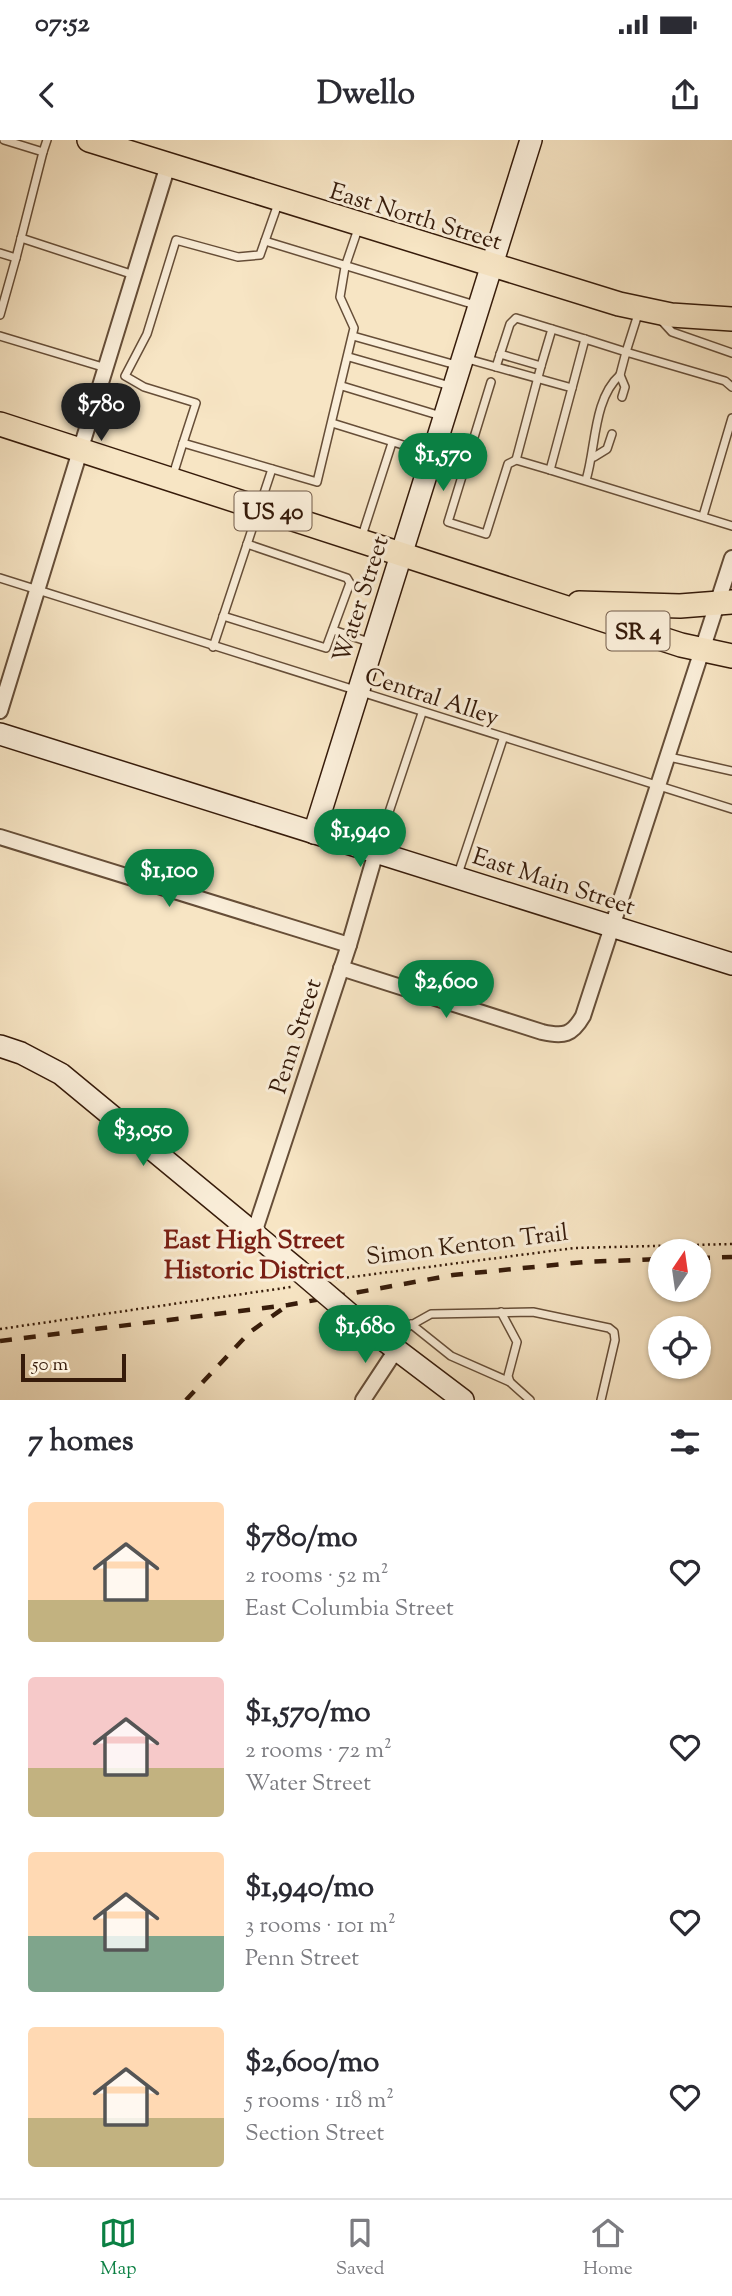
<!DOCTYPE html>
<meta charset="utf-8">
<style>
:root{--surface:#fff;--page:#f2f2f3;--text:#2b2b33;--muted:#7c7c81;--line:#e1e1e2;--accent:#0b8043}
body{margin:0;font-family:"Sorts Mill Goudy",serif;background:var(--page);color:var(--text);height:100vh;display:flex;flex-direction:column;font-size:26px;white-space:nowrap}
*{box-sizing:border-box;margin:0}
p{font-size:23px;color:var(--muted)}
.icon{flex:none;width:38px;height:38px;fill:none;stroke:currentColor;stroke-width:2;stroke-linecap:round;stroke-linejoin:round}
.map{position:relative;height:1260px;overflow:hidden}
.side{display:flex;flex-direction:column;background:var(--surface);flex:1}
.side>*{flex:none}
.needle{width:46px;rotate:13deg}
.buttons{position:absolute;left:648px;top:1099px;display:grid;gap:14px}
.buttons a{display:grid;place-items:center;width:63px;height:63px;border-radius:50%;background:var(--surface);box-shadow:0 2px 5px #0004;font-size:35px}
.scale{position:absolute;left:21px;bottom:18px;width:105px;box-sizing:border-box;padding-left:7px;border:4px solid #361b0a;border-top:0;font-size:19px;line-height:24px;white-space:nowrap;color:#361b0a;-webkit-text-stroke:5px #faeed9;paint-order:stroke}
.price{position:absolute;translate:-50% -60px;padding:0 16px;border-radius:24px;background:var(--accent);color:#fff;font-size:23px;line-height:46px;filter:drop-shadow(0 2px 4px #0008)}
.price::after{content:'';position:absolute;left:50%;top:42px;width:21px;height:16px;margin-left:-10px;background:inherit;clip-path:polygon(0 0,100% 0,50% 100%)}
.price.on{background:#222;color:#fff}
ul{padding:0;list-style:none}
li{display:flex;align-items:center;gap:21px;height:175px;padding:0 28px}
li span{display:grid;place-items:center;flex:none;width:196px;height:140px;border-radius:7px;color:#555}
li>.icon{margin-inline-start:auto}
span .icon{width:84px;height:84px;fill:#fffc;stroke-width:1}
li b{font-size:30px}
h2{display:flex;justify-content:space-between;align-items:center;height:84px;padding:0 28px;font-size:30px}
.status{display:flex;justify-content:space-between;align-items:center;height:49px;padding:0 35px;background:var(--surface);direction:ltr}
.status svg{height:19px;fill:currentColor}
header{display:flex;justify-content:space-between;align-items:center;height:91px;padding:0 28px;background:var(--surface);font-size:32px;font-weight:700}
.tabs{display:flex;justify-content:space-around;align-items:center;height:98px;border-top:2px solid var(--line);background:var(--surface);font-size:19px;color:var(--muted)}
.tabs a{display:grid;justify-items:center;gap:4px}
.tabs .on{color:var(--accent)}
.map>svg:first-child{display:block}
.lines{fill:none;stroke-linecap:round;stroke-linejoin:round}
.lane-casing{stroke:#664e38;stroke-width:10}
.street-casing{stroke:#664e38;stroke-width:18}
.secondary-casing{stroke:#361b0a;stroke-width:24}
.primary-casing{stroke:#361b0a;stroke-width:26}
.path{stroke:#361b0a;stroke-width:2.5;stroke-dasharray:2 3.5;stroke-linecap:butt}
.lane{stroke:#faeed9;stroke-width:7}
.street{stroke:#faeed9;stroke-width:14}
.secondary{stroke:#faeed9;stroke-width:21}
.primary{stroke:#f7e5c4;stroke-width:23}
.rail{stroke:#361b0a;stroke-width:4.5;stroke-dasharray:12 12;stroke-linecap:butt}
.secondary-bridge-casing{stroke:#361b0a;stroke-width:24;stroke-linecap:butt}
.secondary-bridge{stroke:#faeed9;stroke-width:21}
.labels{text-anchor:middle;stroke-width:6;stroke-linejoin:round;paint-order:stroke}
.shield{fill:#faeed9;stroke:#715a48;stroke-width:2}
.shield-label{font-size:23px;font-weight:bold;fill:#361b0a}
.street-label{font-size:24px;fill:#361b0a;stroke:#faeed9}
.neighbourhood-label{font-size:26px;font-weight:bold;fill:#7a1f14;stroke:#faeed9}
</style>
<div class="status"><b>07:52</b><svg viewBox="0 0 49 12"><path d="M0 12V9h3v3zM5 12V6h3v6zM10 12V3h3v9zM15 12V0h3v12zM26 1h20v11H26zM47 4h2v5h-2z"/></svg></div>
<header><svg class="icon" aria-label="back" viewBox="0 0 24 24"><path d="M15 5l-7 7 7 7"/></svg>Dwello<svg class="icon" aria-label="share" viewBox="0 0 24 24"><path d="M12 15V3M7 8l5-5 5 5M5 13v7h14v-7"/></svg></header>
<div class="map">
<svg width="732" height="1260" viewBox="0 0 732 1260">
<rect width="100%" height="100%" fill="#f7e5c4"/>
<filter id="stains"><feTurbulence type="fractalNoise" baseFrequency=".00286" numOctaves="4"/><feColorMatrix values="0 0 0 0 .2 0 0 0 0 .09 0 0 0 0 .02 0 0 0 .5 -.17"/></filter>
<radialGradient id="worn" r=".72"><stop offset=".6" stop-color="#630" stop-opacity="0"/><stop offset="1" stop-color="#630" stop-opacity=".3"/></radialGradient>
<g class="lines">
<defs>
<g id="lane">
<path d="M43 12 47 0"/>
<path d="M279 61 260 115 238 117 176 100 147 194 125 236 144 247 196 263 183 303 317 342 354 188 340 157 345 127 359 86"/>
<path d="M21 98 134 135"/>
<path d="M265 101 475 165"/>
<path d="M0 113 16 118 43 12 4 0"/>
<path d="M0 175 16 118"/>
<path d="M661 180 672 192 732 213"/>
<path d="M0 196 106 228"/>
<path d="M353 196 456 225"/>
<path d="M500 214 541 226 516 320"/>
<path d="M349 217 450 246"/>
<path d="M464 218 572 248 550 330 732 386"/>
<path d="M541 226 552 189"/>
<path d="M496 227 510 184 516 178 585 199"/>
<path d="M491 242 448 382 486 394 508 324 516 320 550 330"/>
<path d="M342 246 441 276"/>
<path d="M572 248 585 199 626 212 639 171"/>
<path d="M622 257 625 247 620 235 626 212 725 241 732 247"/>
<path d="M332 283 432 314"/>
<path d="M594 317 607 309 612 294"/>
<path d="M173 335 183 303"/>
<path d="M586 340C596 308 593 259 620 235"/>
<path d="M703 376 732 278"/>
<path d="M361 399 392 303"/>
<path d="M0 438 732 669"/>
<path d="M223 476 326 508 350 443 347 438 247 404"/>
<path d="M333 490 372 503"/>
<path d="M213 507 272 329"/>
<path d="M669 617 732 631"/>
<path d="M376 711 422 573"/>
<path d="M458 734 503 599"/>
<path d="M501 1172 517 1202 508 1236 510 1242"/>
<path d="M411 1184 451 1216 510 1242 530 1260"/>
<path d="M394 1203 406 1188 431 1174 533 1172 609 1188 614 1192 615 1200 601 1260"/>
</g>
<g id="street">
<path d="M0 571 168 25"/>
<path d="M0 697 349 805"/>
<path d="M341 828 542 892C564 897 572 895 583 876L732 418"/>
<path d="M254 1093 349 805 376 712"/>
<path d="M363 1260 396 1210"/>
</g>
<g id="secondary">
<path d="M0 594 732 824"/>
<path d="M314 693 531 0"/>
<path d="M0 906 21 913 61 934 297 1129"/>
<path d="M352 1176 463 1260"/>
</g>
<g id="primary">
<path d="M89 0 619 164 671 175 732 179"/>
<path d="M0 284 681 505 732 516"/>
<path d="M579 463 680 466 732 462"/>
</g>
</defs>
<!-- lane casing -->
<use href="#lane" class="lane-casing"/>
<!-- street casing -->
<use href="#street" class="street-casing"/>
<!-- secondary casing -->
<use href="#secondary" class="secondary-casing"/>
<!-- primary casing -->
<use href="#primary" class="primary-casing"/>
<!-- path -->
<g class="path">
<path d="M336 1139 574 1108 732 1104"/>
<path d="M0 1189 291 1147"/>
</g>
<!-- lane -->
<use href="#lane" class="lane"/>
<!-- street -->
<use href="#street" class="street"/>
<!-- secondary -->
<use href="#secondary" class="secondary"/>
<!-- primary -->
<use href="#primary" class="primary"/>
<!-- rail -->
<g class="rail">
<path d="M698 1118 732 1117"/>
<path d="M0 1201 288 1165 453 1135 584 1122 660 1119"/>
<path d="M186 1260 250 1192 285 1167"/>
</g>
<defs>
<path id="secondary-bridge" d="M297 1129 352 1176"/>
</defs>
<!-- secondary-bridge casing -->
<use href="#secondary-bridge" class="secondary-bridge-casing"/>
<!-- secondary-bridge -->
<use href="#secondary-bridge" class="secondary-bridge"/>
</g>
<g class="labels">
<!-- shield labels -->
<g class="shield">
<rect x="234.5" y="351.5" width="77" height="39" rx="5"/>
<rect x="606.5" y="471.5" width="63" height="39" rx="5"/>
</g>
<g class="shield-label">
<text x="273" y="379">US 40</text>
<text x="638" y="499">SR 4</text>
</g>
<!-- street labels -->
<g class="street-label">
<text transform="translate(416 76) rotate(17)" y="8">East North Street</text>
<text transform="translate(360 459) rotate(-72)" y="8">Water Street</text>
<text transform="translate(432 556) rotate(18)" y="8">Central Alley</text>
<text transform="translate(554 741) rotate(18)" y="8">East Main Street</text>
<text transform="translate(295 896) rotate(-72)" y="8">Penn Street</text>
<text transform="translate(467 1104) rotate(-7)" y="8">Simon Kenton Trail</text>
</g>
<!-- neighbourhood labels -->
<g class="neighbourhood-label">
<text x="254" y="1108">East High Street<tspan x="254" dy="30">Historic District</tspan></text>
</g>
</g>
<rect width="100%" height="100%" filter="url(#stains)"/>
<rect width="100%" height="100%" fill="url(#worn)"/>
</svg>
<div class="buttons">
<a><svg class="needle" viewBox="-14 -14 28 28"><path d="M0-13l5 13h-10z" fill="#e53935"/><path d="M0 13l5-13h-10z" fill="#7c7c81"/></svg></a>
<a><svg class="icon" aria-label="locate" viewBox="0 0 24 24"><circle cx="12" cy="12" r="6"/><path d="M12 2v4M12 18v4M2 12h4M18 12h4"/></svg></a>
</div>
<div class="scale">50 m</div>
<b class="price on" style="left:101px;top:303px">$780</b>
<b class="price" style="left:443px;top:353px">$1,570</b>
<b class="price" style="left:360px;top:729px">$1,940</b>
<b class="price" style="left:169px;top:769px">$1,100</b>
<b class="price" style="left:446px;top:880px">$2,600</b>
<b class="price" style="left:143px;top:1028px">$3,050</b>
<b class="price" style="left:365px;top:1225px">$1,680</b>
</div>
<section class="side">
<h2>7 homes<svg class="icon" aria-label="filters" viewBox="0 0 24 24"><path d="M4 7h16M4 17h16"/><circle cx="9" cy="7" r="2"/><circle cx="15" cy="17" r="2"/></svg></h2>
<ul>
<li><span style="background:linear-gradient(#ffd9b3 70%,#c2b280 0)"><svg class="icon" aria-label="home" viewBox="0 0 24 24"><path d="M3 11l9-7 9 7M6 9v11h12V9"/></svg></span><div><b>$780/mo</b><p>2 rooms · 52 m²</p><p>East Columbia Street</p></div><svg class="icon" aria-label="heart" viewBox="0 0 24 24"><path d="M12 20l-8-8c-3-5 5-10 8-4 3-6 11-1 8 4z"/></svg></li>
<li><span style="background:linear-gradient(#f6c9c9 65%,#c2b280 0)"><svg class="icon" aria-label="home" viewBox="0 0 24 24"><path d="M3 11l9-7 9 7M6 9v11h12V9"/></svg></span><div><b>$1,570/mo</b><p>2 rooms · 72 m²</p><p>Water Street</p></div><svg class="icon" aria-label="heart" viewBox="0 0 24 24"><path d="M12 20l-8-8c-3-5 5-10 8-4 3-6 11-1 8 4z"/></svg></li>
<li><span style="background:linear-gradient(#ffd9b3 60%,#7fa58c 0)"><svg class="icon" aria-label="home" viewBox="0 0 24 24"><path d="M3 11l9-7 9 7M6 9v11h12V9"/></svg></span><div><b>$1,940/mo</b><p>3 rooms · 101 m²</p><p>Penn Street</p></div><svg class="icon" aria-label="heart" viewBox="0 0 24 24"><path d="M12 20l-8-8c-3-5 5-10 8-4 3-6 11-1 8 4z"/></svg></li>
<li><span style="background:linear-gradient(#ffd9b3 65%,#c2b280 0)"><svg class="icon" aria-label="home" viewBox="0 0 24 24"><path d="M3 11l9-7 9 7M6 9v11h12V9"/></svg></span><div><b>$2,600/mo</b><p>5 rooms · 118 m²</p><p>Section Street</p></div><svg class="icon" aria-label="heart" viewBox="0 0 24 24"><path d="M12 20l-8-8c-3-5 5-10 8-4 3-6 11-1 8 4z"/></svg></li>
</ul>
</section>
<nav class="tabs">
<a class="on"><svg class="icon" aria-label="map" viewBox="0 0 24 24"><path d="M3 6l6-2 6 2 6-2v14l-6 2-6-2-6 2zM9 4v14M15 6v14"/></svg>Map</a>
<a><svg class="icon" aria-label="saved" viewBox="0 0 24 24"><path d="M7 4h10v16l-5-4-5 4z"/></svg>Saved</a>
<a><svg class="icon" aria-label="home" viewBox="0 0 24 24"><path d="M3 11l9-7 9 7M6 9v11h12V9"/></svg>Home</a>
</nav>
